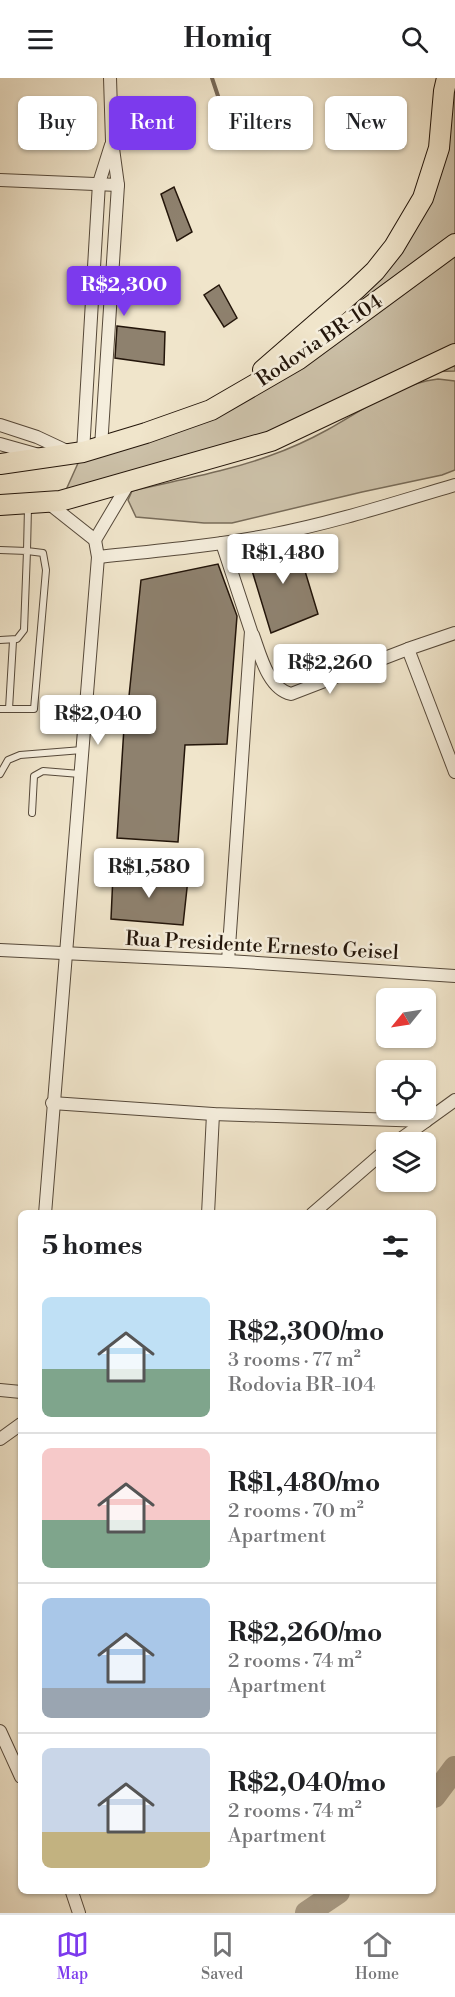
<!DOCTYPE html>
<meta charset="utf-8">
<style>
:root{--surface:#fff;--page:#f6f6f6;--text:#202124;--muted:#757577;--line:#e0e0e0;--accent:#7c3aed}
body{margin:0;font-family:"Libre Bodoni",serif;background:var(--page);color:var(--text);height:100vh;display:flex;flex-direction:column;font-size:22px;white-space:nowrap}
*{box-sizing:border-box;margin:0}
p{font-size:20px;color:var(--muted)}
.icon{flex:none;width:33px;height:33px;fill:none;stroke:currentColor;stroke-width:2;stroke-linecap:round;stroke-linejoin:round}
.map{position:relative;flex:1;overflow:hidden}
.drawer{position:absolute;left:18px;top:1132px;width:418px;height:684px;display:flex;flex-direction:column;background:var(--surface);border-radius:9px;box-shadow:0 2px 4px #0004}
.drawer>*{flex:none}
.guide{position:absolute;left:18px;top:18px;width:420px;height:54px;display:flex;gap:12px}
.needle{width:39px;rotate:240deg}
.buttons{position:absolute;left:376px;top:910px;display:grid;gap:12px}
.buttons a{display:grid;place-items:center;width:60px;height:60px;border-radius:9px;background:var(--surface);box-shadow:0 2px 4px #0004;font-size:30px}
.price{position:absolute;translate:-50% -51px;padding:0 14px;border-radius:6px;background:#fff;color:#222;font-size:20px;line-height:39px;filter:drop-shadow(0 2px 3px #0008)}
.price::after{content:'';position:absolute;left:50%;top:36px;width:18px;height:14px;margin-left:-9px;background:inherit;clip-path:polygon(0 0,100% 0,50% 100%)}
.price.on{background:var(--accent);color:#fff}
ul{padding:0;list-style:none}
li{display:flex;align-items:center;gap:18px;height:150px;padding:0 24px}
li+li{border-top:2px solid var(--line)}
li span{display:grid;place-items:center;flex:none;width:168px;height:120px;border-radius:9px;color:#555}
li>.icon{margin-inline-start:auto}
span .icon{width:72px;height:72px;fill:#fffc;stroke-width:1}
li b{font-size:26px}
h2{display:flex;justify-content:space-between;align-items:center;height:72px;padding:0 24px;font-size:26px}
.chip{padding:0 21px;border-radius:9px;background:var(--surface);box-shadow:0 2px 4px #0004;font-size:21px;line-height:54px}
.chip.on{background:var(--accent);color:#fff}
header{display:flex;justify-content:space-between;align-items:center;height:78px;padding:0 24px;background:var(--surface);font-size:27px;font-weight:700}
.menu{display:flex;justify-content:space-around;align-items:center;height:84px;border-top:2px solid var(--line);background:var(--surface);font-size:16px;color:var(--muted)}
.menu a{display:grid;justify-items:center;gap:3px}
.menu .on{color:var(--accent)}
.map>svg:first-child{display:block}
.green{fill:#cdc2aa;stroke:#786c5a;stroke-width:1.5}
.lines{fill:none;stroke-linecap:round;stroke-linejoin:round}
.stream{stroke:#746756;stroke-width:4}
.river{stroke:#aa9e89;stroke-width:24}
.building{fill:#8e816e;stroke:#23150a;stroke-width:1.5}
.service-casing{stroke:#56493a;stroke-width:8}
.minor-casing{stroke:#56493a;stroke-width:14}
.trunk-casing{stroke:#23150a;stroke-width:22}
.service{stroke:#f5eedd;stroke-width:6}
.minor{stroke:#f5eedd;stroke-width:12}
.trunk{stroke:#f0e5cb;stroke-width:20}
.labels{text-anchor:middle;stroke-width:5;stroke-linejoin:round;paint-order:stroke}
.street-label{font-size:20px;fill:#23150a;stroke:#f5eedd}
</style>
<header><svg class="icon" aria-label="menu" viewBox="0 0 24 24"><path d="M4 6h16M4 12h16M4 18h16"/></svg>Homiq<svg class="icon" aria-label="search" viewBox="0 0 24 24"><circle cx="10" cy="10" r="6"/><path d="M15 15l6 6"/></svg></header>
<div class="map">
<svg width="455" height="1835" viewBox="0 0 455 1835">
<rect width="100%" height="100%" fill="#f0e5cb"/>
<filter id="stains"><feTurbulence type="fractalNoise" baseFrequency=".00333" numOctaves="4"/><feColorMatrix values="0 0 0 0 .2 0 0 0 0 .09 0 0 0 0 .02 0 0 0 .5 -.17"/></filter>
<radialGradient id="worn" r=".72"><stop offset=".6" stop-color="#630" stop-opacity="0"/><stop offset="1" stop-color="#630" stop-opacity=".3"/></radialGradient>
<!-- green -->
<g class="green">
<path d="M455 0V293L421 294 271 363 61 423 83 374 228 322 355 212 423 120Z"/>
<path d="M438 301 455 303V392L442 397 362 414 232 445H204L136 439 128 422 132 413C178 402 225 394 269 378 289 371 309 362 327 352 363 332 397 306 438 301Z"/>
</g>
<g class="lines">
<!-- stream -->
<path class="stream" d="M212 0 219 21"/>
<!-- river -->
<g class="river">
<path d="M434 1718 455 1690"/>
<path d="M307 1835 338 1814"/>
</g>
</g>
<!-- building -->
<g class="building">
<path d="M174 109 192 154 177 163 161 116Z"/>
<path d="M219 207 237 240 224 249 204 217Z"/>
<path d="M117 248 165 254 164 287 115 280Z"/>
<path d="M295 460 318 536 271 555 247 476Z"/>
<path d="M218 486 237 538 227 666 185 667 178 764 117 760 126 618H129L141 502Z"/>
<path d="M113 797 188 801 183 847 111 841Z"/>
</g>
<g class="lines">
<defs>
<g id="service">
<path d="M0 472 27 473 24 552 17 561 0 562"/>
<path d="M0 631H9L13 563"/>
<path d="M9 631H34L46 492 43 475 27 473 28 429"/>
<path d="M0 696 8 682 20 677 82 672"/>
<path d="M32 735 34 698 43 693 80 696"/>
</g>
<g id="minor">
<path d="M0 102 118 107"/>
<path d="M0 347 37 359 69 374"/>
<path d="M0 366 39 377"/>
<path d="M101 369 118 107 112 63 110 0"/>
<path d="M83 374 99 105 111 67"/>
<path d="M47 424 95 462"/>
<path d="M95 462 130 403"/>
<path d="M222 465 251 553 228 883"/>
<path d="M98 479C155 473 213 468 270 457 333 445 394 425 455 407"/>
<path d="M253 557C260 576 268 611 291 616L408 571 455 555"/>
<path d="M408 571 455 694"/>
<path d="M0 872 228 883 455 898"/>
<path d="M52 1025 213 1036 426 1043 455 1022"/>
<path d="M395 1065 426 1043"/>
<path d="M45 1136 98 479 95 462"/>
<path d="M208 1136 213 1036"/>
<path d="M312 1136 387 1071"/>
<path d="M0 1312 21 1314"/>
<path d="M0 1361 21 1346"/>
<path d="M0 1653 21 1699"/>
<path d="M72 1814 79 1835"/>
</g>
<g id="trunk">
<path d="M263 292 355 212 375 193 394 169 423 120 439 70 444 13 447 0"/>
<path d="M0 386 83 374 146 355 211 332 299 281 455 166"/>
<path d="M0 427 60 423 271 363 455 276"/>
</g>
</defs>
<!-- service casing -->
<use href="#service" class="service-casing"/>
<!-- minor casing -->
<use href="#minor" class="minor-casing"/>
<!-- trunk casing -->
<use href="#trunk" class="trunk-casing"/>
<!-- service -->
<use href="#service" class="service"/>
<!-- minor -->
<use href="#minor" class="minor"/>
<!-- trunk -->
<use href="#trunk" class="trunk"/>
</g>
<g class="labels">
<!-- street labels -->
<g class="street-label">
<text transform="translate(319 262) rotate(-34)" y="7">Rodovia BR-104</text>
<text transform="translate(262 867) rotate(3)" y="7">Rua Presidente Ernesto Geisel</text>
</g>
</g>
<rect width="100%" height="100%" filter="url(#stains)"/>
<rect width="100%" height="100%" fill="url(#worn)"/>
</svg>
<div class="buttons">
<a><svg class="needle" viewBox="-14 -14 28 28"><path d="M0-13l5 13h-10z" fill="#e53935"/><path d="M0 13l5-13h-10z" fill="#757577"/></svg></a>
<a><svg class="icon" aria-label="locate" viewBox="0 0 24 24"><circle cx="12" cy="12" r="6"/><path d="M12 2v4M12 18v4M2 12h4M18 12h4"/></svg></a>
<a><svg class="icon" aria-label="layers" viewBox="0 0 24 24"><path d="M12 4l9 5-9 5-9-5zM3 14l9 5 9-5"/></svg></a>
</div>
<b class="price on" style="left:124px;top:239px">R$2,300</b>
<b class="price" style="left:283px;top:507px">R$1,480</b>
<b class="price" style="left:330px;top:617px">R$2,260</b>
<b class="price" style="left:98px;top:668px">R$2,040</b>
<b class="price" style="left:149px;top:821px">R$1,580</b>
<div class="guide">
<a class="chip">Buy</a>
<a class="chip on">Rent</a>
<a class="chip">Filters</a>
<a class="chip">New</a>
</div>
<section class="drawer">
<h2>5 homes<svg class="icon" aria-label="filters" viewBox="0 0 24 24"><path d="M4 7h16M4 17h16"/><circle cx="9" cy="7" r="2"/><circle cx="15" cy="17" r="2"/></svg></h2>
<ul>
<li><span style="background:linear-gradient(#bfe0f5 60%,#7fa58c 0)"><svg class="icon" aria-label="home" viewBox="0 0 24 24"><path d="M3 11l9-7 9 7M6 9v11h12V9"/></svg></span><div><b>R$2,300/mo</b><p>3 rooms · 77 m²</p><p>Rodovia BR-104</p></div></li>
<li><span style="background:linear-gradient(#f6c9c9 60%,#7fa58c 0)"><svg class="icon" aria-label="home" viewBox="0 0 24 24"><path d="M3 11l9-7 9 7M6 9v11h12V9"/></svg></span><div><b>R$1,480/mo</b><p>2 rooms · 70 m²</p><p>Apartment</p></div></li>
<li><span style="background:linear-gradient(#a9c7e8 75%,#9aa5b1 0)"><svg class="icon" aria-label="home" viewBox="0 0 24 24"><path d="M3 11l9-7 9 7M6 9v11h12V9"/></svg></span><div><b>R$2,260/mo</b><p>2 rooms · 74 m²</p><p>Apartment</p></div></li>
<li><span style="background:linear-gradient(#c9d6e8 70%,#c2b280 0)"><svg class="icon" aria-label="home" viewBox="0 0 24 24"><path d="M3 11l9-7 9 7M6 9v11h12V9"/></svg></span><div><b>R$2,040/mo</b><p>2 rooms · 74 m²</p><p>Apartment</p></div></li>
</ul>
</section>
</div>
<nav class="menu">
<a class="on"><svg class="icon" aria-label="map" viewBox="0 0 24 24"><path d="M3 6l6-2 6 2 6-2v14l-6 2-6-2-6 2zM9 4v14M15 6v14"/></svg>Map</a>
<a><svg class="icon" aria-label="saved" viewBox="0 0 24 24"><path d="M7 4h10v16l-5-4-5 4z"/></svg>Saved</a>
<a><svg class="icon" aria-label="home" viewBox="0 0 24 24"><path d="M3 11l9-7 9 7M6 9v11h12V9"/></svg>Home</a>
</nav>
